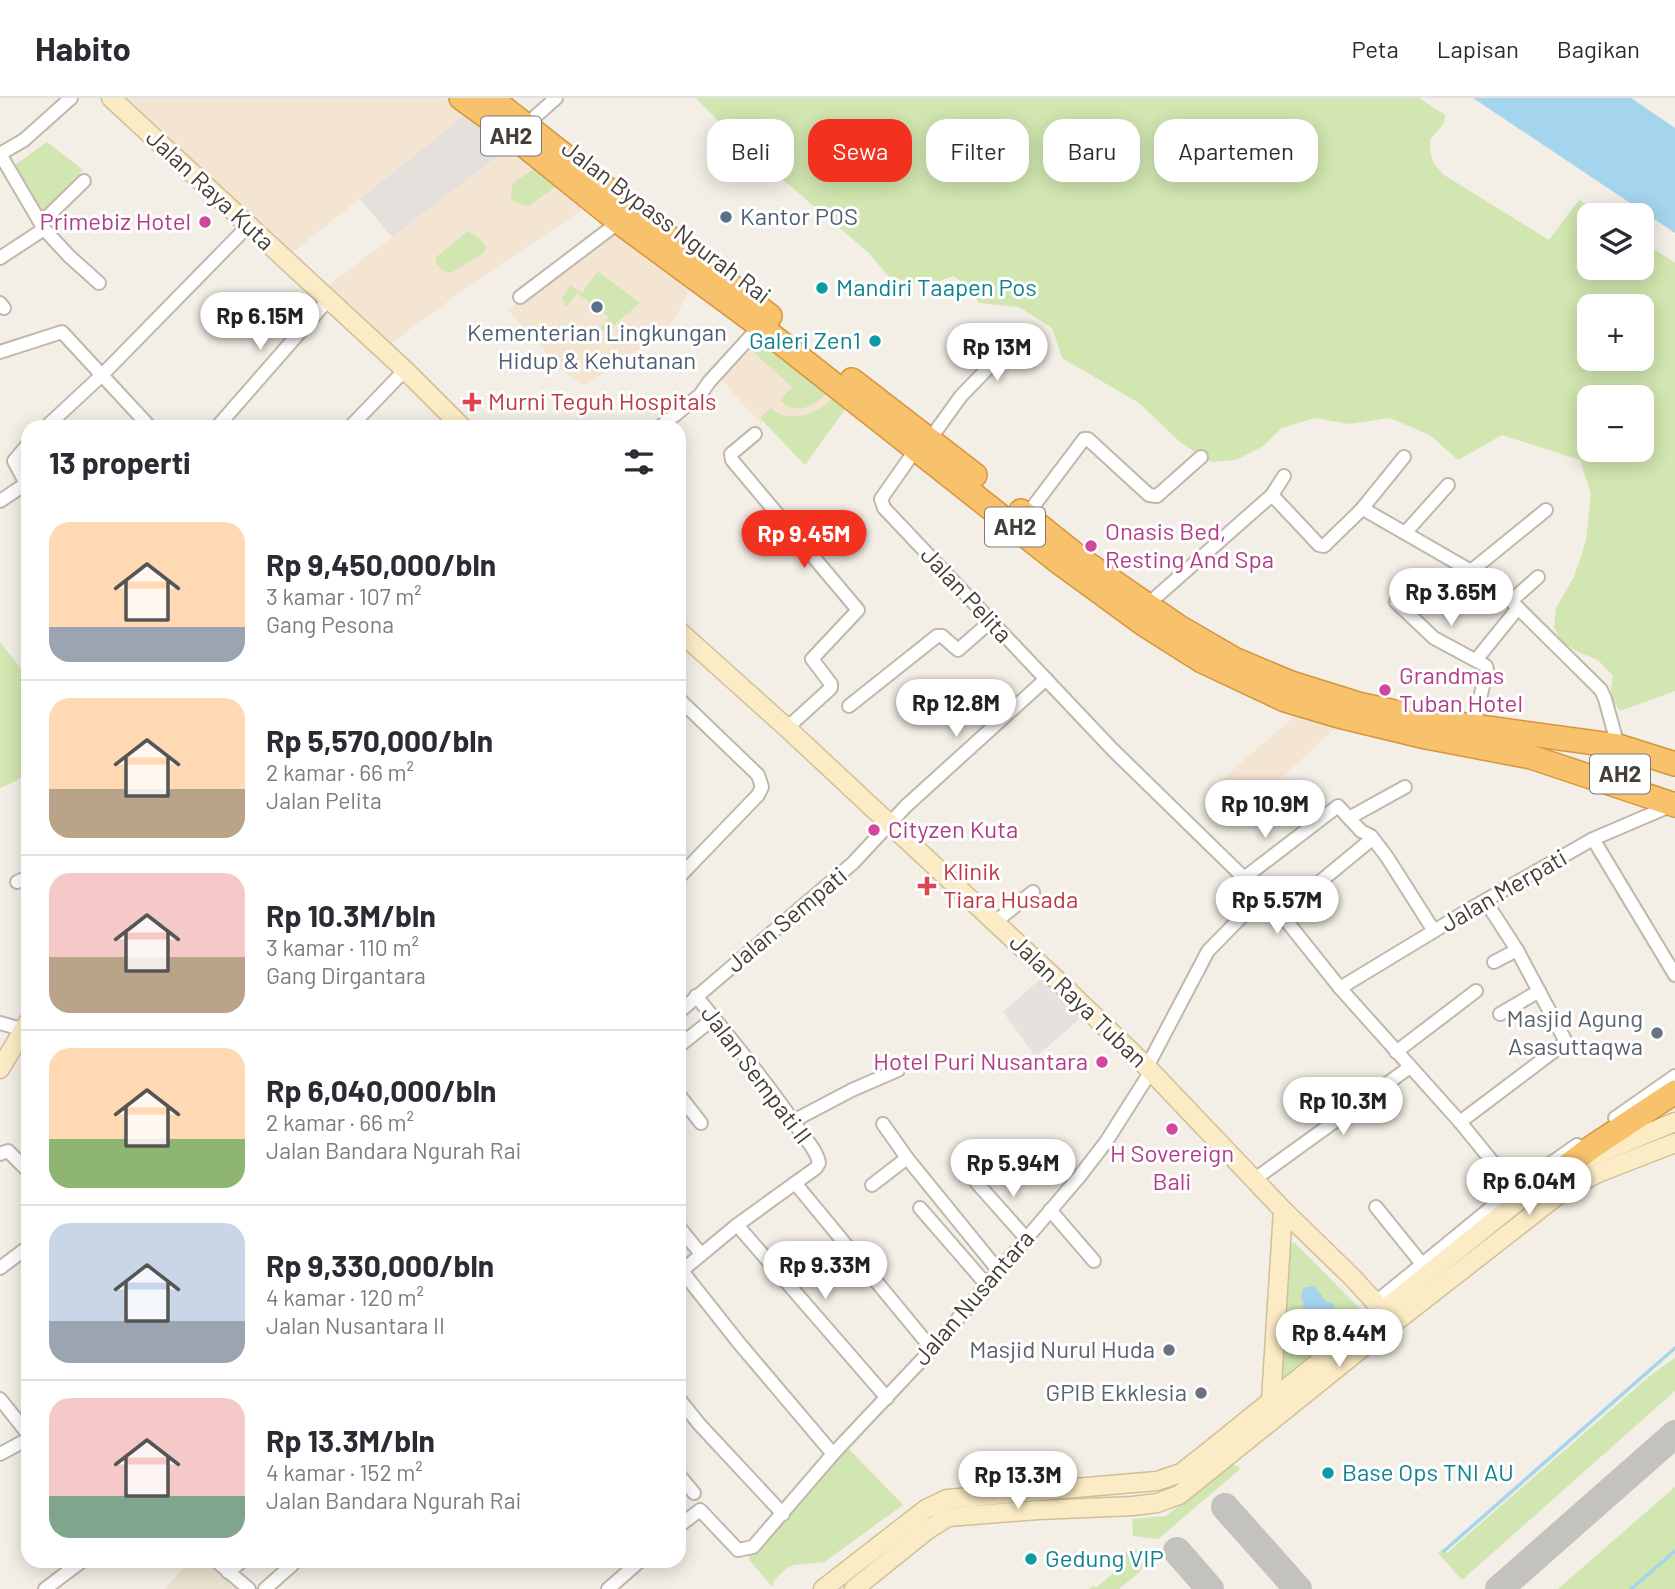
<!DOCTYPE html>
<html lang="id">
<meta charset="utf-8">
<style>
:root{--surface:#fff;--page:#f2f2f3;--text:#2b2b33;--muted:#7c7c81;--line:#e1e1e2;--accent:#f2321e}
body{margin:0;font-family:Barlow,sans-serif;background:var(--page);color:var(--text);height:100vh;display:flex;flex-direction:column;font-size:26px;white-space:nowrap}
*{box-sizing:border-box;margin:0}
p{font-size:23px;color:var(--muted)}
.icon{flex:none;width:38px;height:38px;fill:none;stroke:currentColor;stroke-width:2;stroke-linecap:round;stroke-linejoin:round}
.map{position:relative;flex:1;overflow:hidden}
.panel{position:absolute;left:21px;top:322px;width:665px;height:1148px;display:flex;flex-direction:column;background:var(--surface);border-radius:21px;box-shadow:0 4px 18px #0003}
.panel>*{flex:none}
.hud{position:absolute;left:707px;top:21px;width:665px;height:63px;display:flex;gap:14px}
.controls{position:absolute;left:1577px;top:105px;display:grid;gap:14px}
.controls a{display:grid;place-items:center;width:77px;height:77px;border-radius:14px;background:var(--surface);box-shadow:0 4px 18px #0003;font-size:35px}
.price{position:absolute;translate:-50% -60px;padding:0 16px;border-radius:24px;background:#fff;color:#222;font-size:23px;line-height:46px;filter:drop-shadow(0 2px 4px #0008)}
.price::after{content:'';position:absolute;left:50%;top:42px;width:21px;height:16px;margin-left:-10px;background:inherit;clip-path:polygon(0 0,100% 0,50% 100%)}
.price.selected{background:var(--accent);color:#fff}
ul{padding:0;list-style:none}
li{display:flex;align-items:center;gap:21px;height:175px;padding:0 28px}
li+li{border-top:2px solid var(--line)}
li span{display:grid;place-items:center;flex:none;width:196px;height:140px;border-radius:21px;color:#555}
li>.icon{margin-inline-start:auto}
span .icon{width:84px;height:84px;fill:#fffc;stroke-width:1}
li b{font-size:30px}
h2{display:flex;justify-content:space-between;align-items:center;height:84px;padding:0 28px;font-size:30px}
.chip{padding:0 24px;border-radius:21px;background:var(--surface);box-shadow:0 4px 18px #0003;font-size:24px;line-height:63px}
.chip.selected{background:var(--accent);color:#fff}
header{display:flex;align-items:center;gap:42px;box-sizing:border-box;height:98px;padding:0 35px;background:var(--surface);border-bottom:2px solid var(--line)}
header strong{font-size:33px}
nav{display:flex;gap:38px;margin-inline-start:auto;font-size:24px}
.map>svg:first-child{display:block}
.commercial{fill:#f4e4d2}
.industrial{fill:#e5e0db}
.education{fill:#ebe2d1}
.green{fill:#d1e6b0;fill-rule:evenodd}
.parking{fill:#e4e1de}
.water{fill:#a5d4ed}
.lines{fill:none;stroke-linecap:round;stroke-linejoin:round}
.stream{stroke:#a5d4ed;stroke-width:3.5}
.taxiway{stroke:#c4c2be;stroke-width:28}
.street-casing{stroke:#c1b8ac;stroke-width:16}
.secondary-casing{stroke:#d1bf98;stroke-width:21}
.highway-casing{stroke:#d7953b;stroke-width:26}
.street{stroke:#fff;stroke-width:12}
.secondary{stroke:#fcecc6;stroke-width:18}
.highway{stroke:#f8c16c;stroke-width:23}
.service-dot{fill:#5c6f8a;stroke:#fff;stroke-width:2.5}
.hotel-dot{fill:#d1479c;stroke:#fff;stroke-width:2.5}
.culture-dot{fill:#0f9aa8;stroke:#fff;stroke-width:2.5}
.health-dot{fill:#e0444e;stroke:#fff;stroke-width:2.5}
.worship-dot{fill:#6b7280;stroke:#fff;stroke-width:2.5}
.labels{text-anchor:middle;stroke-width:6;stroke-linejoin:round;paint-order:stroke}
.shield{fill:#fff;stroke:#7d7872;stroke-width:2}
.shield-label{font-size:23px;font-weight:bold;fill:#453e36}
.street-label{font-size:24px;fill:#453e36;stroke:#fff}
.service-label{font-size:24px;fill:#4e5e75;stroke:#fff;text-anchor:start}
.hotel-label{font-size:24px;fill:#b23c85;stroke:#fff;text-anchor:start}
.culture-label{font-size:24px;fill:#0d838f;stroke:#fff;text-anchor:start}
.health-label{font-size:24px;fill:#be3a42;stroke:#fff;text-anchor:start}
.worship-label{font-size:24px;fill:#5b616d;stroke:#fff;text-anchor:end}
</style>
<header>
<strong>Habito</strong>
<nav><a>Peta</a><a>Lapisan</a><a>Bagikan</a></nav>
</header>
<div class="map">
<svg width="1675" height="1491" viewBox="0 0 1675 1491">
<rect width="100%" height="100%" fill="#f3eee6"/>
<!-- commercial -->
<g class="commercial">
<path d="M127 0H444L466 16 293 154Z"/>
<path d="M510 50 584 110 447 204 390 246 326 189Z"/>
<path d="M615 130 690 189 677 217 664 235 584 288 559 270 509 213 526 197Z"/>
<path d="M756 243 846 310 805 367 763 322 760 325 720 280Z"/>
<path d="M1301 613 1343 623 1233 724 1205 696Z"/>
</g>
<!-- industrial -->
<path class="industrial" d="M466 16 509 50 392 139 360 101Z"/>
<!-- education -->
<path class="education" d="M190 1463H208L238 1491H165Z"/>
<!-- green -->
<g class="green">
<path d="M696 0H1419L1445 17 1444 25 1430 42C1430 59 1432 65 1444 77L1549 142 1579 102 1602 117H1589V170H1642V143L1675 165V593L1620 613 1610 598 1613 578 1598 562 1576 553 1560 542 1554 529 1556 510 1574 479 1586 443 1591 396 1580 362 1502 337 1458 362 1430 337 1390 320 1349 326 1315 320 1282 330 1263 348 1236 362 1211 364 1181 345 1139 305 1062 260 1052 230 1019 209 979 205 969 190 954 178 924 188 888 178 869 155 741 46ZM1589 208H1642V261H1589ZM1589 299H1642V352H1589Z"/>
<path d="M47 44 83 72 42 116 12 69Z"/>
<path d="M535 70 557 88 528 108 516 105 511 100 512 86Z"/>
<path d="M468 133 478 139 486 149 484 155 452 174H445L437 167 435 160Z"/>
<path d="M599 172 600 175 640 205 615 226 595 237 609 219 577 195 566 209 562 200 570 187 582 195Z"/>
<path d="M756 243 827 295C813 309 796 318 780 302L792 289 749 250Z"/>
<path d="M833 300 846 310 805 367 760 320 771 310C790 327 817 316 833 300Z"/>
<path d="M0 544 28 580V677L0 690Z"/>
<path d="M1292 1145H1295L1364 1215 1363 1218 1281 1282 1279 1279 1290 1147Z"/>
<path d="M1675 1260V1293L1462 1482 1438 1455 1442 1451 1447 1455 1651 1277Z"/>
<path d="M847 1349 903 1407 824 1464 794 1467 786 1471 775 1481 772 1489 748 1460Z"/>
<path d="M1233 1366 1240 1370 1239 1372 1158 1441 1133 1438 1132 1421 1166 1418Z"/>
<path d="M1675 1389V1491H1558Z"/>
<path d="M1126 1452H1152C1149 1470 1132 1480 1119 1491H1089L1093 1488 1096 1490 1124 1465Z"/>
</g>
<!-- parking -->
<path class="parking" d="M1045 877 1084 917 1038 957 1034 956 1003 914Z"/>
<!-- water -->
<g class="water">
<path d="M1473 0H1631L1675 30V135Z"/>
<path d="M1314 1188 1327 1204H1331L1334 1208V1215L1329 1218 1325 1217 1314 1227 1311 1233 1299 1228 1300 1219 1302 1217 1304 1204 1301 1201 1303 1190Z"/>
</g>
<g class="lines">
<!-- stream -->
<g class="stream">
<path d="M1444 1453 1675 1250"/>
<path d="M1631 1491 1675 1453"/>
</g>
<!-- taxiway -->
<g class="taxiway">
<path d="M1225 1409 1298 1491"/>
<path d="M1177 1453 1210 1491"/>
<path d="M1499 1491 1675 1336"/>
</g>
<defs>
<g id="street">
<path d="M526 27 556 0"/>
<path d="M0 56 44 131 69 158 99 185"/>
<path d="M0 56 24 42 71 0"/>
<path d="M41 125 84 83"/>
<path d="M0 160 44 131"/>
<path d="M520 199 619 124"/>
<path d="M0 205 4 210"/>
<path d="M0 254 62 234 150 329"/>
<path d="M46 329 103 276 249 127"/>
<path d="M217 329 328 202"/>
<path d="M350 329 405 272"/>
<path d="M660 329 700 297 709 284 760 228"/>
<path d="M755 336 731 356 732 362 858 512 812 561 831 586V590L787 630"/>
<path d="M930 341 961 298 1022 235"/>
<path d="M916 351 881 401 884 410 1113 652 1281 816 1340 890 1460 1024 1522 1100"/>
<path d="M1272 397 1319 447 1324 448 1361 412 1404 359"/>
<path d="M0 403 24 387V382L14 363 28 346"/>
<path d="M1361 412H1365L1471 473 1511 503 1601 592 1605 601 1618 648"/>
<path d="M1026 418 1084 341H1088L1149 397 1157 398 1201 359"/>
<path d="M1405 435 1448 387"/>
<path d="M1471 473 1546 412"/>
<path d="M1511 503 1538 479"/>
<path d="M1396 504 1434 540 1486 568 1487 572 1473 628"/>
<path d="M1147 507 1272 397 1284 378"/>
<path d="M1476 562 1518 510"/>
<path d="M679 601 758 677 762 689 758 697 679 779"/>
<path d="M849 608 937 538H942L958 552 990 524"/>
<path d="M1349 720 1405 689"/>
<path d="M1593 741 1675 877"/>
<path d="M1244 780 1338 708 1361 733 1371 738 1387 759 1434 833"/>
<path d="M17 784 28 779"/>
<path d="M1281 816 1367 745"/>
<path d="M995 824 1033 794"/>
<path d="M1494 864 1517 852"/>
<path d="M1340 890 1472 810 1593 741 1670 708"/>
<path d="M679 914 853 765 906 708 1046 581"/>
<path d="M1500 916 1539 893"/>
<path d="M0 925 25 932"/>
<path d="M679 948 714 920"/>
<path d="M1396 954 1476 893"/>
<path d="M1147 969 1208 853 1262 798"/>
<path d="M679 997 701 1025"/>
<path d="M1615 1020 1675 978"/>
<path d="M793 1023 852 992 898 972"/>
<path d="M1460 1024 1566 944 1517 852 1486 804"/>
<path d="M883 1026 907 1060 998 1172"/>
<path d="M0 1056 8 1053 28 1073"/>
<path d="M1255 1081 1410 969"/>
<path d="M976 1084 1025 1139"/>
<path d="M795 1085 932 1251"/>
<path d="M872 1087 907 1060"/>
<path d="M1376 1109 1422 1166"/>
<path d="M920 1110 986 1186"/>
<path d="M1050 1112 1094 1163"/>
<path d="M737 1127 887 1300"/>
<path d="M679 1129 701 1156"/>
<path d="M0 1170 28 1149"/>
<path d="M682 1173 739 1245 833 1356"/>
<path d="M679 1175 737 1127 816 1070 819 1065C817 1053 807 1043 800 1033 768 986 732 942 696 898"/>
<path d="M1376 1204 1514 1091 1577 1047"/>
<path d="M0 1301 28 1336"/>
<path d="M679 1301 700 1327 783 1416"/>
<path d="M0 1356 28 1341"/>
<path d="M679 1377 694 1395"/>
<path d="M679 1428 700 1412 738 1452 753 1449 833 1356 932 1251 1079 1079 1106 1044 1151 973"/>
<path d="M216 1463 249 1491"/>
<path d="M228 1474 242 1463"/>
<path d="M45 1491 82 1463"/>
<path d="M265 1491 292 1467"/>
<path d="M608 1491 640 1463"/>
</g>
<g id="secondary">
<path d="M111 0 405 272 462 329"/>
<path d="M679 533 787 630 1060 885 1147 969 1283 1112 1353 1180 1394 1225"/>
<path d="M0 971 28 924"/>
<path d="M1271 1302 1283 1112"/>
<path d="M823 1491 926 1411 947 1401 1157 1383 1181 1375 1209 1353 1522 1100 1562 1072 1583 1062 1675 1024"/>
<path d="M854 1491 926 1433 948 1419 1038 1412 1133 1408 1157 1405 1179 1397 1367 1246 1562 1094 1598 1075 1675 1045"/>
</g>
<g id="highway">
<path d="M461 0 504 31 619 124 760 228 1060 465 1145 527 1202 563 1285 602 1339 618 1426 639 1531 659 1675 707"/>
<path d="M491 0 770 218"/>
<path d="M852 282 975 377"/>
<path d="M1021 413 1082 462 1179 529 1234 561 1291 585 1358 606 1436 623 1618 648 1675 666"/>
<path d="M1562 1072 1592 1049 1675 994"/>
</g>
</defs>
<!-- street casing -->
<use href="#street" class="street-casing"/>
<!-- secondary casing -->
<use href="#secondary" class="secondary-casing"/>
<!-- highway casing -->
<use href="#highway" class="highway-casing"/>
<!-- street -->
<use href="#street" class="street"/>
<!-- secondary -->
<use href="#secondary" class="secondary"/>
<!-- highway -->
<use href="#highway" class="highway"/>
</g>
<!-- markers -->
<g class="service-dot">
<circle cx="726" cy="119" r="7"/>
<circle cx="597" cy="209" r="7"/>
</g>
<g class="hotel-dot">
<circle cx="205" cy="124" r="7"/>
<circle cx="1091" cy="448" r="7"/>
<circle cx="1385" cy="592" r="7"/>
<circle cx="874" cy="732" r="7"/>
<circle cx="1102" cy="964" r="7"/>
<circle cx="1172" cy="1031" r="7"/>
</g>
<g class="culture-dot">
<circle cx="822" cy="190" r="7"/>
<circle cx="875" cy="243" r="7"/>
<circle cx="1328" cy="1375" r="7"/>
<circle cx="1031" cy="1461" r="7"/>
</g>
<g class="health-dot">
<path d="M468.5 293.5h7v7h7v7h-7v7h-7v-7h-7v-7h7z"/>
<path d="M923.5 777.5h7v7h7v7h-7v7h-7v-7h-7v-7h7z"/>
</g>
<g class="worship-dot">
<circle cx="1657" cy="935" r="7"/>
<circle cx="1169" cy="1252" r="7"/>
<circle cx="1201" cy="1295" r="7"/>
</g>
<g class="labels">
<!-- shield labels -->
<g class="shield">
<rect x="481" y="18.5" width="60" height="39" rx="5"/>
<rect x="985" y="409.5" width="60" height="39" rx="5"/>
<rect x="1590" y="656.5" width="60" height="39" rx="5"/>
</g>
<g class="shield-label">
<text x="511" y="46">AH2</text>
<text x="1015" y="437">AH2</text>
<text x="1620" y="684">AH2</text>
</g>
<!-- street labels -->
<g class="street-label">
<text transform="translate(210 92) rotate(43)" y="8">Jalan Raya Kuta</text>
<text transform="translate(666 124) rotate(37)" y="8">Jalan Bypass Ngurah Rai</text>
<text transform="translate(966 497) rotate(47)" y="8">Jalan Pelita</text>
<text transform="translate(1504 793) rotate(-30)" y="8">Jalan Merpati</text>
<text transform="translate(787 822) rotate(-40)" y="8">Jalan Sempati</text>
<text transform="translate(1078 903) rotate(44)" y="8">Jalan Raya Tuban</text>
<text transform="translate(756 977) rotate(53)" y="8">Jalan Sempati II</text>
<text transform="translate(974 1200) rotate(-49)" y="8">Jalan Nusantara</text>
</g>
<!-- service labels -->
<g class="service-label">
<text x="740" y="127">Kantor POS</text>
<text x="597" y="243" text-anchor="middle">Kementerian Lingkungan<tspan x="597" dy="28">Hidup &amp; Kehutanan</tspan></text>
</g>
<!-- hotel labels -->
<g class="hotel-label">
<text x="191" y="132" text-anchor="end">Primebiz Hotel</text>
<text x="1105" y="442">Onasis Bed,<tspan x="1105" dy="28">Resting And Spa</tspan></text>
<text x="1399" y="586">Grandmas<tspan x="1399" dy="28">Tuban Hotel</tspan></text>
<text x="888" y="740">Cityzen Kuta</text>
<text x="1088" y="972" text-anchor="end">Hotel Puri Nusantara</text>
<text x="1172" y="1064" text-anchor="middle">H Sovereign<tspan x="1172" dy="28">Bali</tspan></text>
</g>
<!-- culture labels -->
<g class="culture-label">
<text x="836" y="198">Mandiri Taapen Pos</text>
<text x="861" y="251" text-anchor="end">Galeri Zen1</text>
<text x="1342" y="1383">Base Ops TNI AU</text>
<text x="1045" y="1469">Gedung VIP</text>
</g>
<!-- health labels -->
<g class="health-label">
<text x="488" y="312">Murni Teguh Hospitals</text>
<text x="943" y="782">Klinik<tspan x="943" dy="28">Tiara Husada</tspan></text>
</g>
<!-- worship labels -->
<g class="worship-label">
<text x="1643" y="929">Masjid Agung<tspan x="1643" dy="28">Asasuttaqwa</tspan></text>
<text x="1155" y="1260">Masjid Nurul Huda</text>
<text x="1187" y="1303">GPIB Ekklesia</text>
</g>
</g>
</svg>
<div class="controls">
<a><svg class="icon" aria-label="layers" viewBox="0 0 24 24"><path d="M12 4l9 5-9 5-9-5zM3 14l9 5 9-5"/></svg></a>
<a>+</a>
<a>−</a>
</div>
<b class="price" style="left:260px;top:254px">Rp 6.15M</b>
<b class="price" style="left:997px;top:285px">Rp 13M</b>
<b class="price selected" style="left:804px;top:472px">Rp 9.45M</b>
<b class="price" style="left:1451px;top:530px">Rp 3.65M</b>
<b class="price" style="left:956px;top:641px">Rp 12.8M</b>
<b class="price" style="left:1265px;top:742px">Rp 10.9M</b>
<b class="price" style="left:1277px;top:838px">Rp 5.57M</b>
<b class="price" style="left:1343px;top:1039px">Rp 10.3M</b>
<b class="price" style="left:1013px;top:1101px">Rp 5.94M</b>
<b class="price" style="left:1529px;top:1119px">Rp 6.04M</b>
<b class="price" style="left:825px;top:1203px">Rp 9.33M</b>
<b class="price" style="left:1339px;top:1271px">Rp 8.44M</b>
<b class="price" style="left:1018px;top:1413px">Rp 13.3M</b>
<div class="hud">
<a class="chip">Beli</a>
<a class="chip selected">Sewa</a>
<a class="chip">Filter</a>
<a class="chip">Baru</a>
<a class="chip">Apartemen</a>
</div>
<section class="panel">
<h2>13 properti<svg class="icon" aria-label="filters" viewBox="0 0 24 24"><path d="M4 7h16M4 17h16"/><circle cx="9" cy="7" r="2"/><circle cx="15" cy="17" r="2"/></svg></h2>
<ul>
<li><span style="background:linear-gradient(#ffd9b3 75%,#9aa5b1 0)"><svg class="icon" aria-label="home" viewBox="0 0 24 24"><path d="M3 11l9-7 9 7M6 9v11h12V9"/></svg></span><div><b>Rp 9,450,000/bln</b><p>3 kamar · 107 m²</p><p>Gang Pesona</p></div></li>
<li><span style="background:linear-gradient(#ffd9b3 65%,#b9a48a 0)"><svg class="icon" aria-label="home" viewBox="0 0 24 24"><path d="M3 11l9-7 9 7M6 9v11h12V9"/></svg></span><div><b>Rp 5,570,000/bln</b><p>2 kamar · 66 m²</p><p>Jalan Pelita</p></div></li>
<li><span style="background:linear-gradient(#f6c9c9 60%,#b9a48a 0)"><svg class="icon" aria-label="home" viewBox="0 0 24 24"><path d="M3 11l9-7 9 7M6 9v11h12V9"/></svg></span><div><b>Rp 10.3M/bln</b><p>3 kamar · 110 m²</p><p>Gang Dirgantara</p></div></li>
<li><span style="background:linear-gradient(#ffd9b3 65%,#8fb573 0)"><svg class="icon" aria-label="home" viewBox="0 0 24 24"><path d="M3 11l9-7 9 7M6 9v11h12V9"/></svg></span><div><b>Rp 6,040,000/bln</b><p>2 kamar · 66 m²</p><p>Jalan Bandara Ngurah Rai</p></div></li>
<li><span style="background:linear-gradient(#c9d6e8 70%,#9aa5b1 0)"><svg class="icon" aria-label="home" viewBox="0 0 24 24"><path d="M3 11l9-7 9 7M6 9v11h12V9"/></svg></span><div><b>Rp 9,330,000/bln</b><p>4 kamar · 120 m²</p><p>Jalan Nusantara II</p></div></li>
<li><span style="background:linear-gradient(#f6c9c9 70%,#7fa58c 0)"><svg class="icon" aria-label="home" viewBox="0 0 24 24"><path d="M3 11l9-7 9 7M6 9v11h12V9"/></svg></span><div><b>Rp 13.3M/bln</b><p>4 kamar · 152 m²</p><p>Jalan Bandara Ngurah Rai</p></div></li>
</ul>
</section>
</div>
